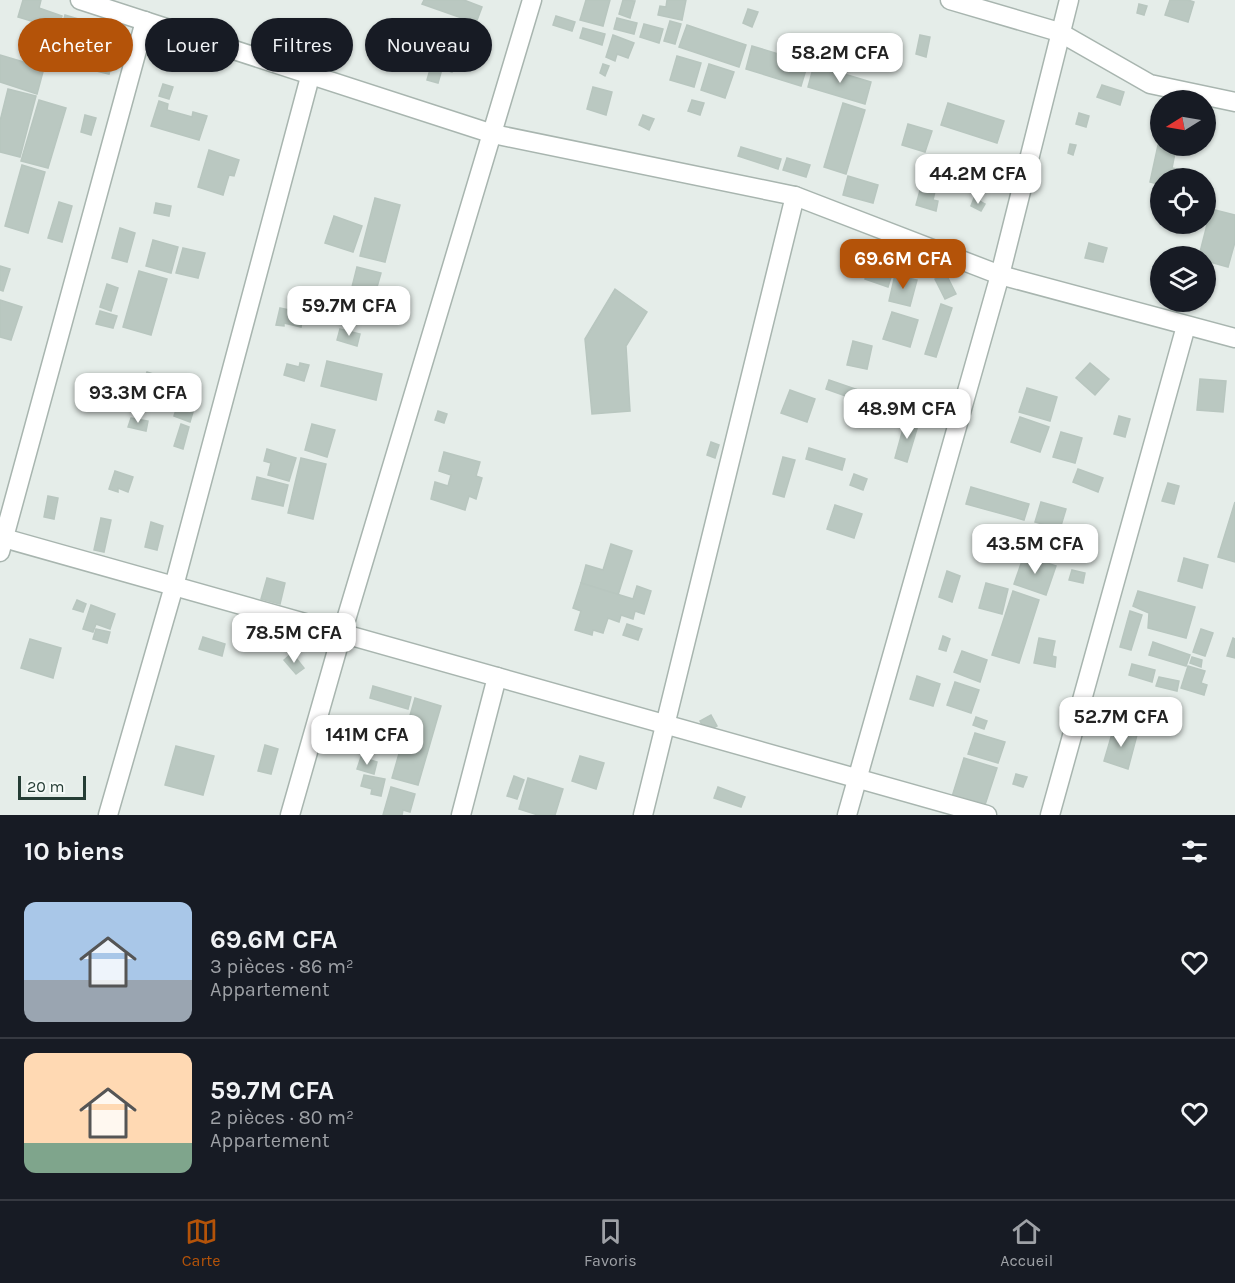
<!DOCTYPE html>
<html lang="fr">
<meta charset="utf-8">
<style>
:root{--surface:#171b24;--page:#20242c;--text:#f1f3f6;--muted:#9ea1a6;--line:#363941;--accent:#b45309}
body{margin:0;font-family:Karla,sans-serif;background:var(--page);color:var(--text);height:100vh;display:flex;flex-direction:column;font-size:22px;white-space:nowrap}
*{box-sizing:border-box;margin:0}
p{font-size:20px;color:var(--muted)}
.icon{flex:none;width:33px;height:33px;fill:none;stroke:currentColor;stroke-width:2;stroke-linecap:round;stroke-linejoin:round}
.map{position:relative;height:815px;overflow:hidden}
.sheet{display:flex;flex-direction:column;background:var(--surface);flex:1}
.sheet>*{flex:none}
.hud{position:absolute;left:18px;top:18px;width:600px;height:54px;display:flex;gap:12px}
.needle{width:39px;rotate:259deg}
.buttons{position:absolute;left:1150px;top:90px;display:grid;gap:12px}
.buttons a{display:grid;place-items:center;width:66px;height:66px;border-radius:50%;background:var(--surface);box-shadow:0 2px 4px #0004;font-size:30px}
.scale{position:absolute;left:18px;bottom:15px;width:68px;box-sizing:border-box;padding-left:6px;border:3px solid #253d35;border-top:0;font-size:16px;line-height:21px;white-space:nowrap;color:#253d35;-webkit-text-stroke:4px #f5faf7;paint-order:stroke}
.price{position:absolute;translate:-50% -51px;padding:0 14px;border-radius:12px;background:#fff;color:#222;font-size:20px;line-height:39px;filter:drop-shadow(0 2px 3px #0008)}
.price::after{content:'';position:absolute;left:50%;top:36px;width:18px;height:14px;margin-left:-9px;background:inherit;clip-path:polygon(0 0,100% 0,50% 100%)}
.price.current{background:var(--accent);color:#fff}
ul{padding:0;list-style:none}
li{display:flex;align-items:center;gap:18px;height:150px;padding:0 24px}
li+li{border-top:2px solid var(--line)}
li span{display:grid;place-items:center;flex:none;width:168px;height:120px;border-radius:12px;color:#555}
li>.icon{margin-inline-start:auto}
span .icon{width:72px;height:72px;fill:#fffc;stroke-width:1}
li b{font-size:26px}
h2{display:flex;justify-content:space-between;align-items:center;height:72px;padding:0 24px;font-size:26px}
.pill{padding:0 21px;border-radius:27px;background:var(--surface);box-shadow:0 2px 4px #0004;font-size:21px;line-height:54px}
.pill.current{background:var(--accent);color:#fff}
.dock{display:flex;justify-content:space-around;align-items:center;height:84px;border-top:2px solid var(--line);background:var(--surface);font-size:16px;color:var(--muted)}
.dock a{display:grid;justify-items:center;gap:3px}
.dock .current{color:var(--accent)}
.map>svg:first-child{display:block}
.building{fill:#bac8c1;stroke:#b8c6bf;stroke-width:1.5}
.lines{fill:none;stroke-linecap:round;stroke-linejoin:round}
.street-casing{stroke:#a8b5af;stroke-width:21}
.street{stroke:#fff;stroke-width:18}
</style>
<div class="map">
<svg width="1235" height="815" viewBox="0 0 1235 815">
<rect width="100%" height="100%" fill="#e5ede9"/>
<!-- building -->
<g class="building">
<path d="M23 0H41L39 8 62 16 58 29 18 17Z"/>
<path d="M424 0H464L482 7 476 23 422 4Z"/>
<path d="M586 0H610L603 26 580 20Z"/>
<path d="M623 0 635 1 630 18 619 14Z"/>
<path d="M667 0H686L682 20 658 15 660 6 666 7Z"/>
<path d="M1170 0H1188L1194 2 1188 22 1165 15Z"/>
<path d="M1139 4 1147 6 1144 15 1137 13Z"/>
<path d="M748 9 758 12 752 27 743 23Z"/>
<path d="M65 15 92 23 87 38 61 30Z"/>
<path d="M556 16 575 22 572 31 553 25Z"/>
<path d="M617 18 637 23 634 34 614 29Z"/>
<path d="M670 21 681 24 675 44 664 41Z"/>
<path d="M644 24 663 29 659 43 640 37Z"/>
<path d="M687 25 746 45 739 67 679 47Z"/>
<path d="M583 28 605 34 602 45 580 38Z"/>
<path d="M613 35 634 43 628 58 617 54 615 61 606 57Z"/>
<path d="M920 35 930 37 926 57 916 54Z"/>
<path d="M103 46 116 50 109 74 96 71Z"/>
<path d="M752 46 808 63 801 86 746 69Z"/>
<path d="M409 49 455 62 452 72 442 69 438 83 427 80 431 66 406 59Z"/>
<path d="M0 55 44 68 37 94 0 82Z"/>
<path d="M677 56 701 63 694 87 670 80Z"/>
<path d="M603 64 609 66 605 76 600 73Z"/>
<path d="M709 64 734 72 725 98 701 90Z"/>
<path d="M814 65 871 82 865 104 808 87Z"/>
<path d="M163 84 173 87 169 99 159 96Z"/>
<path d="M1102 85 1124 92 1120 105 1097 97Z"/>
<path d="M593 87 612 92 606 115 587 109Z"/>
<path d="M8 89 36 96 20 157 0 152V121Z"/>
<path d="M39 100 66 108 48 168 21 161Z"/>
<path d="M692 100 704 103 700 115 688 111Z"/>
<path d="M159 101 168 104 167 110 192 117 193 112 207 116 199 140 151 126Z"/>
<path d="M843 103 865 110 846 174 824 167Z"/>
<path d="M948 103 1004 121 997 143 941 125Z"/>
<path d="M1079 113 1089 116 1086 127 1076 124Z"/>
<path d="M85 115 96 118 91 135 81 132Z"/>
<path d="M643 115 654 119 649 130 639 125Z"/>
<path d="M908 124 932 131 925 152 902 145Z"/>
<path d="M1070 144 1076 145 1073 155 1068 153Z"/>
<path d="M1158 145 1176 148 1172 168 1178 169 1176 178H1161V185L1150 182Z"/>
<path d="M741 147 781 159 778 169 738 156Z"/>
<path d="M209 150 239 160 234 176 229 175 223 195 198 187Z"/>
<path d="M787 158 810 165 806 177 783 170Z"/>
<path d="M22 165 45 172 28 233 5 226Z"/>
<path d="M848 176 878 185 873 203 843 195Z"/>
<path d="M922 183 936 187 933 200 938 201 936 211 916 205Z"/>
<path d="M375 198 400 205 385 262 360 256Z"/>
<path d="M974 198 985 204 981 211 971 206Z"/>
<path d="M59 202 72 206 62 242 48 238Z"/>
<path d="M156 203 171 206 169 216 154 213Z"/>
<path d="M1211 209 1235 215V242L1228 267 1206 261V256H1199Z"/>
<path d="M334 216 362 226 353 252 325 243Z"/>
<path d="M120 228 135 233 127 262 112 258Z"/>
<path d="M153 240 178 247 171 273 146 266Z"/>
<path d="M1089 243 1107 248 1103 262 1085 258Z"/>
<path d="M183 248 205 253 198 278 176 273Z"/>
<path d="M872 257 895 264 888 287 865 279Z"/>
<path d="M0 266 10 269 3 291 0 290Z"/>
<path d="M357 267 381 273 373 301 350 295Z"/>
<path d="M139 271 167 279 151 335 123 327Z"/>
<path d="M946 274 956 294 945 299 935 279Z"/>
<path d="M895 275 917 280 910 306 889 301Z"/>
<path d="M107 284 118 288 111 311 100 307Z"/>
<path d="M615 289 647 312 626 346 630 411 592 414 585 339Z"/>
<path d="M344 298 362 302 357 321 340 317Z"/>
<path d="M0 300 22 307 11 340 0 337Z"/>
<path d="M941 304 952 308 936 357 925 354Z"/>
<path d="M280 308 304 313 301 327 284 323V326L276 325Z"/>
<path d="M100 311 117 316 113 328 96 324Z"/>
<path d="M892 312 918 320 910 347 883 339Z"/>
<path d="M340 329 360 334 357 346 337 340Z"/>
<path d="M853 341 872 346 867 369 847 365Z"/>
<path d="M327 361 382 374 376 400 321 386Z"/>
<path d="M300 363 309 365 304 381 284 375 287 364 299 367Z"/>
<path d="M1090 363 1109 379 1095 395 1076 378Z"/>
<path d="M147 372 159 376 149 405 137 401Z"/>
<path d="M1200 379 1226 381 1223 412 1197 410Z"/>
<path d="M829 380 861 391 857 400 826 389Z"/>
<path d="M183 387 199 392 190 422 174 416Z"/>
<path d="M1027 388 1057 397 1050 421 1019 412Z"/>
<path d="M790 390 815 399 807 422 781 413Z"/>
<path d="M438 411 447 414 444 423 435 420Z"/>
<path d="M1119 416 1130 419 1125 437 1114 434Z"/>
<path d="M1020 417 1049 427 1040 452 1011 442Z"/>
<path d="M131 418 148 421 146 431 128 427Z"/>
<path d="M906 418 919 422 907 462 895 458Z"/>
<path d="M181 424 189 427 183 449 174 446Z"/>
<path d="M312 424 335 430 327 457 305 450Z"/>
<path d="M1061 432 1082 438 1075 463 1053 457Z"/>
<path d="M711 442 719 445 715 458 707 455Z"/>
<path d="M809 448 845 459 842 470 806 459Z"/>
<path d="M267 449 296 458 289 481 268 475 271 463 264 461Z"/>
<path d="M444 452 480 462 476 476 482 478 476 499 469 496 465 510 431 499 435 482 448 486 451 475 439 471Z"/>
<path d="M783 457 795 460 784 497 773 494Z"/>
<path d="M301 458 326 464 313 519 288 513Z"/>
<path d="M1078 469 1103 478 1098 492 1073 482Z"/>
<path d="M115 471 133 477 128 492 118 488V492L109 489Z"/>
<path d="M854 474 867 479 863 490 850 485Z"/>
<path d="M257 477 288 485 283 506 252 499Z"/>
<path d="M1168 483 1179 486 1174 504 1162 501Z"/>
<path d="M971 487 1029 504 1024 520 966 504Z"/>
<path d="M48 496 58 498 54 519 44 517Z"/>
<path d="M1041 502 1066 509 1060 529 1035 522Z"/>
<path d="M1235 502V562L1218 557Z"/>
<path d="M835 505 862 514 854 538 827 529Z"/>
<path d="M101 518 111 520 104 552 94 550Z"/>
<path d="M151 522 163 526 157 550 145 547Z"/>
<path d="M1047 531 1083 544 1080 552 1044 539Z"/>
<path d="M611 544 632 551 618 595 581 583 586 565 603 570Z"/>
<path d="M1024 555 1056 566 1046 595 1014 584Z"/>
<path d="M1184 558 1208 565 1202 588 1178 581Z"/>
<path d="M1072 570 1085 573 1083 583 1069 580Z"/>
<path d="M947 571 960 576 952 602 939 597Z"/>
<path d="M267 578 285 583 280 604 261 599Z"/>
<path d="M581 583 633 599 637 586 651 591 644 614 635 611 633 619 621 615 619 622 608 618 603 633 593 630 592 635 575 630 581 611 573 608Z"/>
<path d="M986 583 1008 589 1002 614 979 608Z"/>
<path d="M1013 591 1039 600 1019 663 992 655Z"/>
<path d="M1138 591 1195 607 1186 638 1148 628 1149 613 1133 606Z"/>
<path d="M77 600 86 604 83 612 73 609Z"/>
<path d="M91 605 115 614 110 629 96 624 93 632 83 629Z"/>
<path d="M1130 611 1142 615 1131 650 1120 647Z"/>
<path d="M627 624 642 629 638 640 623 635Z"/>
<path d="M96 629 110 632 107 643 93 639Z"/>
<path d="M1201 629 1213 633 1205 656 1193 652Z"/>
<path d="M943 636 950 639 946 651 939 649Z"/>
<path d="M203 637 225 644 222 656 199 649Z"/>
<path d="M1039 638 1055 641 1052 656 1056 657 1055 667 1034 663Z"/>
<path d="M1233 638 1235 639V658L1227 656Z"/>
<path d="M30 639 61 648 53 678 21 668Z"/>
<path d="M1153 642 1190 655 1186 666 1149 655Z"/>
<path d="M962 651 987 660 980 682 954 672Z"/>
<path d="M292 653 304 668 296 674 284 660Z"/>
<path d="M1192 657 1202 660 1201 667 1190 663Z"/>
<path d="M1132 664 1155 670 1152 682 1129 675Z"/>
<path d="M1188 666 1205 671 1201 683 1207 685 1204 695 1181 688Z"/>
<path d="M917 676 940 684 933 706 910 699Z"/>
<path d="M1159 677 1179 681 1177 691 1156 686Z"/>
<path d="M955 682 979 690 971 713 947 705Z"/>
<path d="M373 686 411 697 408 709 370 698Z"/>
<path d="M415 698 441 706 418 785 392 778Z"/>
<path d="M711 715 717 726 706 732 700 721Z"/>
<path d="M976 717 987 721 984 729 973 725Z"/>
<path d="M1114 727 1137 735 1128 769 1104 761Z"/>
<path d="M975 733 1005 742 998 763 968 754Z"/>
<path d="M265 745 278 749 271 774 258 771Z"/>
<path d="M176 746 214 756 203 795 165 785Z"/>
<path d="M580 756 604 763 596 789 572 781Z"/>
<path d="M361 757 377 762 374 774 357 769Z"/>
<path d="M964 758 997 768 983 811 951 800Z"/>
<path d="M1016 774 1027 777 1023 787 1013 784Z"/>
<path d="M364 775 385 779 381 796 371 794 372 789 361 786Z"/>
<path d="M514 776 524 780 517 799 507 796Z"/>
<path d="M528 778 563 789 555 815H538L519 809Z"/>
<path d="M391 787 415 794 410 812 403 810 402 815H383Z"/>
<path d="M718 787 745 797 741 807 714 798Z"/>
</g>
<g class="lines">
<defs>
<g id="street">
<path d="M80 0 493 134 795 196 1000 275 1235 338"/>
<path d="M950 0 1059 32 1150 84 1235 102"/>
<path d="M0 537 987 815"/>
<path d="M0 552 145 21"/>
<path d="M108 815 174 586 311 73"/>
<path d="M290 815 342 633 532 0"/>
<path d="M461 815 497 677"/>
<path d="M643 815 795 196"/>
<path d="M847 815 1000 275 1069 0"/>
<path d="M1050 815 1186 326"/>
</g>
</defs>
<!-- street casing -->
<use href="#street" class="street-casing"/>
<!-- street -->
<use href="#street" class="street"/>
</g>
</svg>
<div class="buttons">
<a><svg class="needle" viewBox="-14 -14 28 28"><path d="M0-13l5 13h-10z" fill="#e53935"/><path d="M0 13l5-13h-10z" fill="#9ea1a6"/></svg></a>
<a><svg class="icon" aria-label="locate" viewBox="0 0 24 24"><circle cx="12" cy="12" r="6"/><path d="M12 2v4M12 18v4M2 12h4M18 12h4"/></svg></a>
<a><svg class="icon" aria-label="layers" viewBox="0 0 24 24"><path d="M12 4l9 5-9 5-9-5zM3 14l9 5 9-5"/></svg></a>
</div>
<div class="scale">20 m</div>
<b class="price" style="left:840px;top:84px">58.2M CFA</b>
<b class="price" style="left:978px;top:205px">44.2M CFA</b>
<b class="price current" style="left:903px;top:290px">69.6M CFA</b>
<b class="price" style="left:349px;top:337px">59.7M CFA</b>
<b class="price" style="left:138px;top:424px">93.3M CFA</b>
<b class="price" style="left:907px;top:440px">48.9M CFA</b>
<b class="price" style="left:1035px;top:575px">43.5M CFA</b>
<b class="price" style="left:294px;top:664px">78.5M CFA</b>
<b class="price" style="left:1121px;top:748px">52.7M CFA</b>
<b class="price" style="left:367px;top:766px">141M CFA</b>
<div class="hud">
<a class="pill current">Acheter</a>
<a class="pill">Louer</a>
<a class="pill">Filtres</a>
<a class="pill">Nouveau</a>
</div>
</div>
<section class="sheet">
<h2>10 biens<svg class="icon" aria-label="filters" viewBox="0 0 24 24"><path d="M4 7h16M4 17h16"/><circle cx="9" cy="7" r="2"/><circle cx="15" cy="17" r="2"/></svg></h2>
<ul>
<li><span style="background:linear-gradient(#a9c7e8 65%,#9aa5b1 0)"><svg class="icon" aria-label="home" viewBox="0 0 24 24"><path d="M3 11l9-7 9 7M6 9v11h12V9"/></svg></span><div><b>69.6M CFA</b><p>3 pièces · 86 m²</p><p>Appartement</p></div><svg class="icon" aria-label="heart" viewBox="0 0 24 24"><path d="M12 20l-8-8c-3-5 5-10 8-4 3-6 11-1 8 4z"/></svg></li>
<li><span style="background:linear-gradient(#ffd9b3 75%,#7fa58c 0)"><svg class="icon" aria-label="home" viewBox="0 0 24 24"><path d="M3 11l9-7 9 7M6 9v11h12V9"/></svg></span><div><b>59.7M CFA</b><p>2 pièces · 80 m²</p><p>Appartement</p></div><svg class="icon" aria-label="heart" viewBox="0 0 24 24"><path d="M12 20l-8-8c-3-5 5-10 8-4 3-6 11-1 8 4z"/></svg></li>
</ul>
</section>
<nav class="dock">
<a class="current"><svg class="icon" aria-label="map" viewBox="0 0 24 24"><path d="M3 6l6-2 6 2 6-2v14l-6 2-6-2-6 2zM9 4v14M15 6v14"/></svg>Carte</a>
<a><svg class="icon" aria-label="saved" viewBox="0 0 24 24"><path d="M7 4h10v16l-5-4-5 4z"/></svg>Favoris</a>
<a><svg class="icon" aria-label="home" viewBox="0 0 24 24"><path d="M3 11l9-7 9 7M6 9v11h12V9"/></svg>Accueil</a>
</nav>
